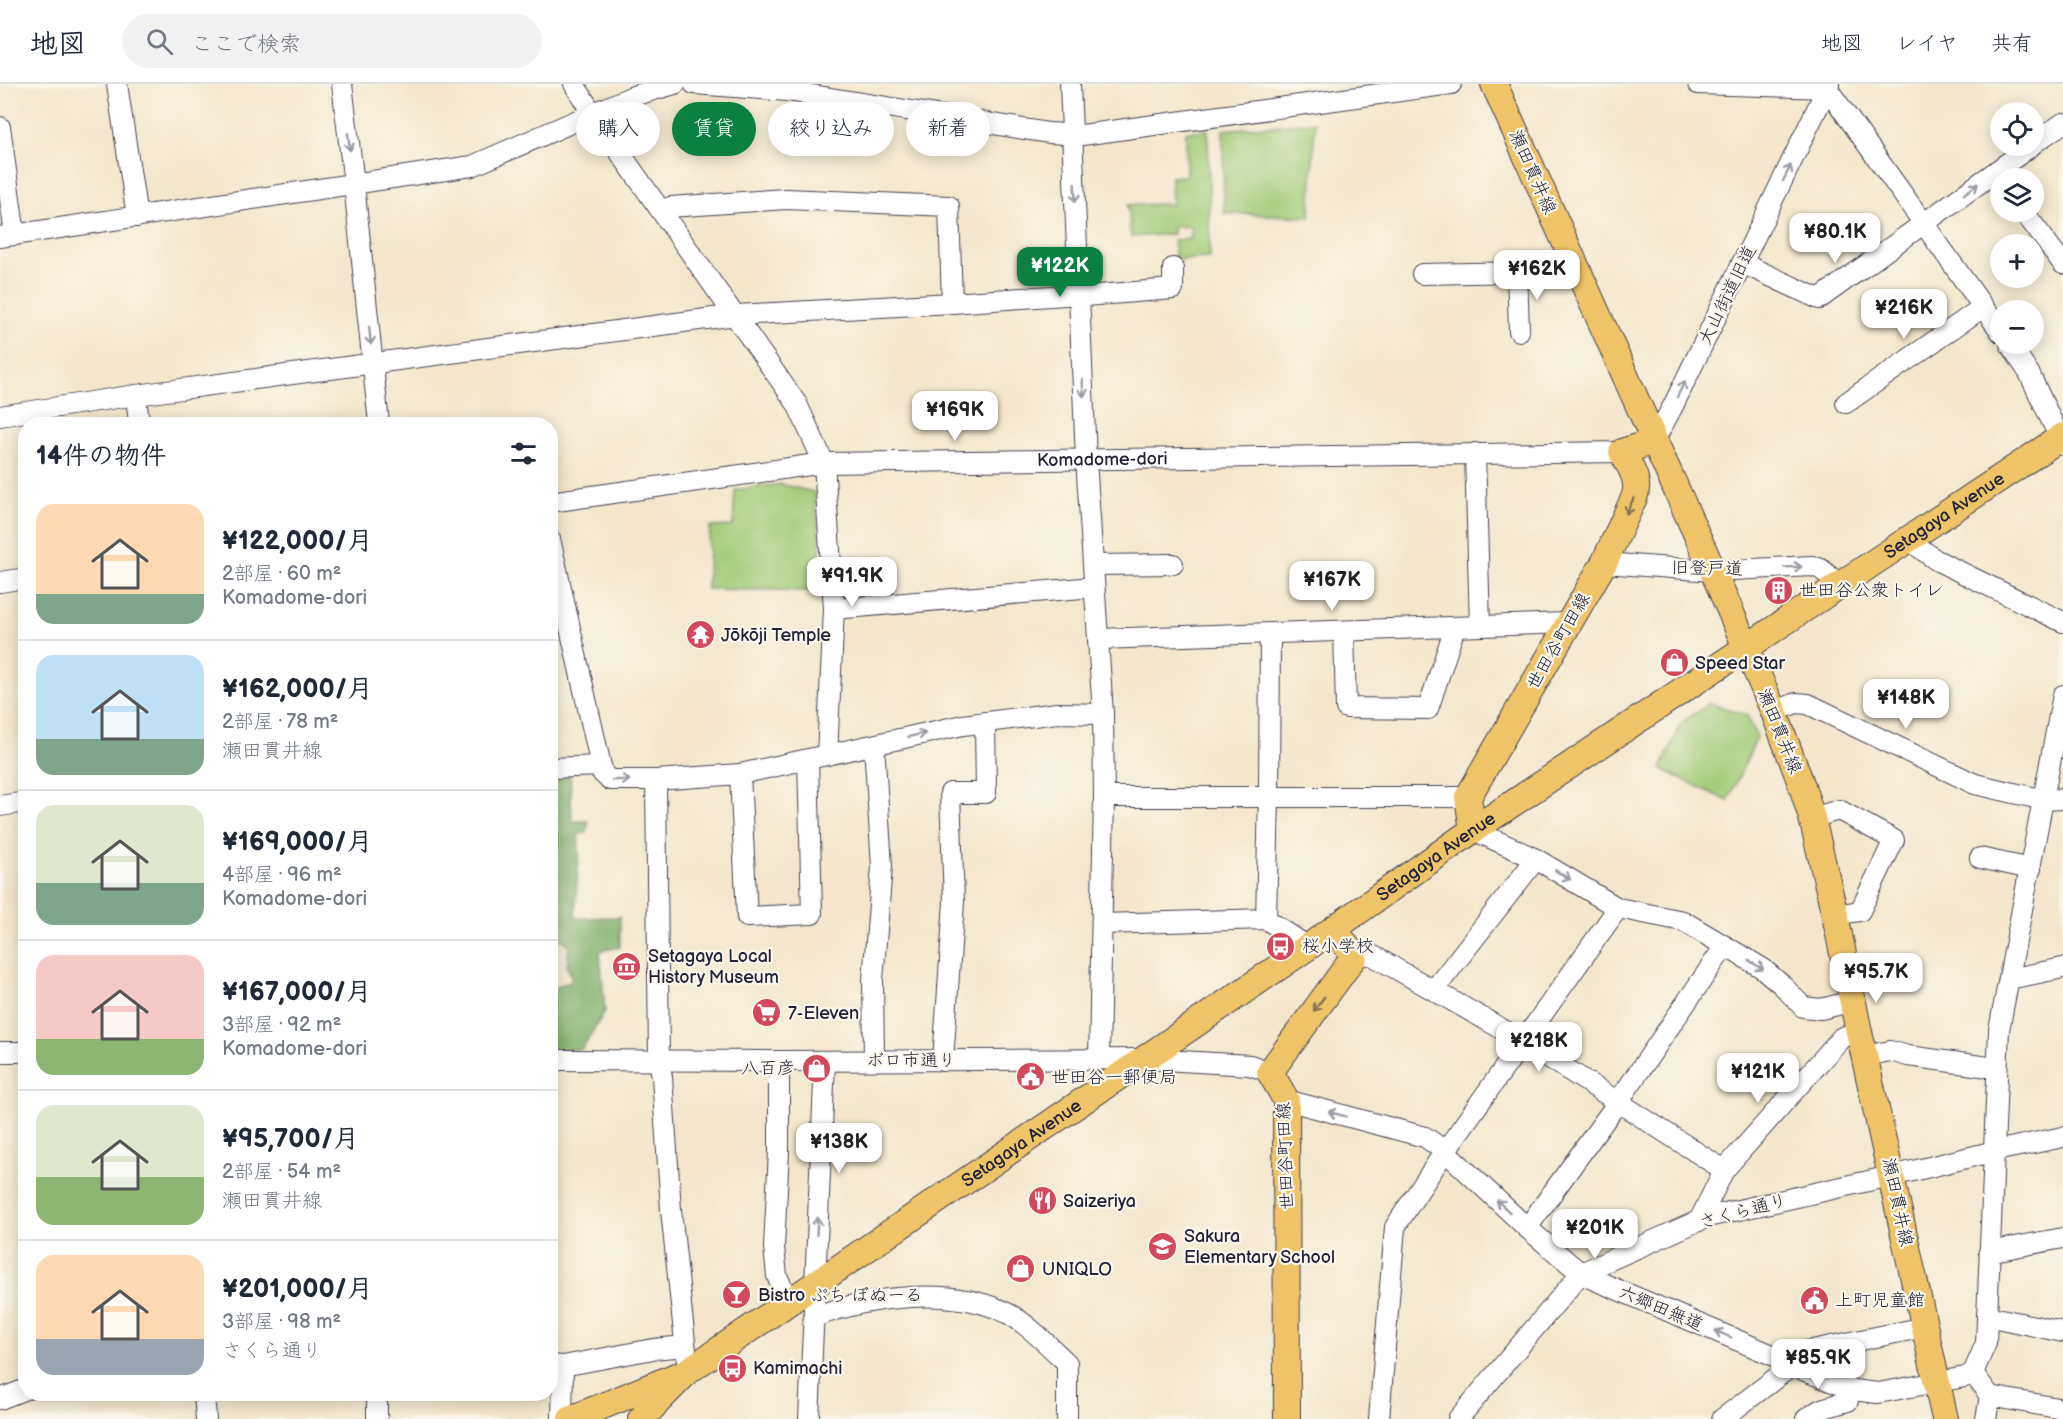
<!DOCTYPE html>
<html lang="ja">
<meta charset="utf-8">
<style>
:root{--surface:#fff;--page:#f2f2f3;--text:#1f2937;--muted:#747a83;--line:#e0e1e3;--accent:#0b8043}
body{margin:0;font-family:"Balsamiq Sans","Klee One",sans-serif;background:var(--page);color:var(--text);height:100vh;display:flex;flex-direction:column;font-size:22px;white-space:nowrap}
*{box-sizing:border-box;margin:0}
p{font-size:20px;color:var(--muted)}
.icon{flex:none;width:33px;height:33px;fill:none;stroke:currentColor;stroke-width:2;stroke-linecap:round;stroke-linejoin:round}
.map{position:relative;flex:1;overflow:hidden}
.sheet{position:absolute;left:18px;top:333px;width:540px;height:984px;display:flex;flex-direction:column;background:var(--surface);border-radius:24px;box-shadow:0 3px 15px #0003}
.sheet>*{flex:none}
.hud{position:absolute;left:576px;top:18px;width:570px;height:54px;display:flex;gap:12px}
.controls{position:absolute;left:1990px;top:18px;display:grid;gap:12px}
.controls a{display:grid;place-items:center;width:54px;height:54px;border-radius:50%;background:var(--surface);box-shadow:0 3px 15px #0003;font-size:30px}
.price{position:absolute;translate:-50% -51px;padding:0 14px;border-radius:12px;background:#fff;color:#222;font-size:20px;line-height:39px;filter:drop-shadow(0 2px 3px #0008)}
.price::after{content:'';position:absolute;left:50%;top:36px;width:18px;height:14px;margin-left:-9px;background:inherit;clip-path:polygon(0 0,100% 0,50% 100%)}
.price.active{background:var(--accent);color:#fff}
ul{padding:0;list-style:none}
li{display:flex;align-items:center;gap:18px;height:150px;padding:0 18px}
li+li{border-top:2px solid var(--line)}
li span{display:grid;place-items:center;flex:none;width:168px;height:120px;border-radius:18px;color:#555}
li>.icon{margin-inline-start:auto}
span .icon{width:72px;height:72px;fill:#fffc;stroke-width:1}
li b{font-size:26px}
h2{display:flex;justify-content:space-between;align-items:center;height:72px;padding:0 18px;font-size:26px}
.tag{padding:0 21px;border-radius:27px;background:var(--surface);box-shadow:0 3px 15px #0003;font-size:21px;line-height:54px}
.tag.active{background:var(--accent);color:#fff}
header{display:flex;align-items:center;gap:36px;box-sizing:border-box;height:84px;padding:0 30px;background:var(--surface);border-bottom:2px solid var(--line)}
header strong{font-size:28px}
nav{display:flex;gap:33px;margin-inline-start:auto;font-size:21px}
.search{width:420px;height:54px;background:var(--page);display:flex;align-items:center;gap:15px;box-sizing:border-box;padding:0 21px;border-radius:33px;color:var(--muted);font-size:22px}
.map>svg:first-child{display:block}
.green{fill:#a1c975;stroke:#627658;stroke-width:1.5}
.forest{fill:#80ad66;stroke:#516850;stroke-width:1.5}
.lines{fill:none;stroke-linecap:round;stroke-linejoin:round}
.minor-casing{stroke:#413f51;stroke-width:22}
.major-casing{stroke:#413f51;stroke-width:28}
.minor{stroke:#fff;stroke-width:20}
.major{stroke:#efc469;stroke-width:26}
.oneway{stroke:#9c9ca7}
.oneway2{stroke:#887352}
.labels{text-anchor:middle;stroke-width:4.5;stroke-linejoin:round;paint-order:stroke}
.street-label{font-size:18px;fill:#22223b;stroke:#fbf7ec}
.poi-label{font-size:18px;fill:#22223b;stroke:#fbf7ec;text-anchor:start}
</style>
<header>
<strong>地図</strong>
<div class="search"><svg class="icon" aria-label="search" viewBox="0 0 24 24"><circle cx="10" cy="10" r="6"/><path d="M15 15l6 6"/></svg>ここで検索</div>
<nav><a>地図</a><a>レイヤ</a><a>共有</a></nav>
</header>
<div class="map">
<svg width="2063" height="1335" viewBox="0 0 2063 1335">
<rect width="100%" height="100%" fill="#fbf7ec"/>
<filter id="ink" filterUnits="userSpaceOnUse"><feTurbulence type="fractalNoise" baseFrequency=".0167" numOctaves="2"/><feDisplacementMap in="SourceGraphic" scale="12" xChannelSelector="R" yChannelSelector="G"/><feConvolveMatrix kernelMatrix="1 2 1 2 8 2 1 2 1" color-interpolation-filters="sRGB"/></filter>
<filter id="wash" filterUnits="userSpaceOnUse"><feTurbulence type="fractalNoise" baseFrequency=".008" numOctaves="4" result="noise"/><feDisplacementMap in="SourceGraphic" scale="24" xChannelSelector="R" yChannelSelector="G"/><feGaussianBlur stdDeviation="1.35" result="paint"/><feColorMatrix in="noise" values="0 0 0 0 0 0 0 0 0 0 0 0 0 0 0 0 0 1.4 0 .05"/><feComposite in="paint" operator="in"/></filter>
<g filter="url(#wash)">
<rect width="100%" height="100%" fill="#f3e6cc"/>
<!-- green -->
<g class="green">
<path d="M1315 38 1310 133 1224 129 1223 46Z"/>
<path d="M1208 46 1210 174 1175 176 1174 156 1191 155 1190 142 1173 143V150L1131 153 1128 121 1172 120 1171 93 1186 92V48Z"/>
<path d="M780 400 814 408 820 464 819 507 707 505 710 443 733 442 735 406Z"/>
<path d="M1710 619 1747 631 1757 653 1728 717 1661 685 1681 639Z"/>
</g>
<!-- forest -->
<path class="forest" d="M570 685 572 737H588L587 749 578 750 579 767 575 834 620 833V863L600 867 605 927 582 965 551 966 550 906 572 896 567 882 569 861 563 856H550L551 686Z"/>
</g>
<g filter="url(#ink)">
<g class="lines">
<defs>
<g id="minor">
<path d="M117 0 137 133"/>
<path d="M342 0 354 100 379 340"/>
<path d="M574 0 592 29 797 320 824 379 834 525 827 671"/>
<path d="M694 0 787 7 1049 49 1082 51 1451 0"/>
<path d="M1070 0 1086 375 1103 630 1104 713 1099 976"/>
<path d="M1698 0 1827 4 2001 248"/>
<path d="M0 43 15 151"/>
<path d="M2034 59 2063 39"/>
<path d="M662 128 670 123 786 115 949 122 952 219"/>
<path d="M2024 128 2063 180"/>
<path d="M0 153 472 82 633 12 675 0"/>
<path d="M1742 179 1819 215 2031 62"/>
<path d="M1517 188 1519 247"/>
<path d="M1422 190 1577 187"/>
<path d="M2010 260 2029 289 2063 361"/>
<path d="M136 311 139 340"/>
<path d="M1846 319 1983 223"/>
<path d="M0 332 136 311 736 231 952 219 1079 210 1085 212 1173 205V184"/>
<path d="M1654 357 1673 322 1829 0"/>
<path d="M1475 369 1480 542"/>
<path id="s1" d="M550 418 824 379 1622 368"/>
<path d="M550 455 601 682"/>
<path d="M1909 456 1936 476 2063 538"/>
<path d="M1604 479 1713 487 1812 482 1821 485 1840 501"/>
<path d="M1093 481 1173 480"/>
<path d="M0 498 26 494"/>
<path d="M834 525 1094 503"/>
<path d="M1344 547 1346 624 1428 625 1455 543"/>
<path d="M1098 555 1567 539"/>
<path d="M1774 628 1796 619 1808 620 1975 700 2044 716 2063 715"/>
<path d="M874 661 882 782 873 896 874 976"/>
<path d="M550 684 601 682 603 690 610 696H656L740 690 963 641 1057 629 1103 630"/>
<path d="M740 690 747 833 812 830 808 675"/>
<path d="M656 696 659 976 662 993 671 1126 688 1287"/>
<path d="M1104 713H1468"/>
<path d="M0 722 26 718"/>
<path d="M1812 734 1839 726 1894 756 1860 827 1835 831"/>
<path d="M1473 746 1536 775 1618 824 1683 837 1762 884 1782 901 1803 923 1821 925 1853 917"/>
<path d="M1980 774 2031 785"/>
<path d="M1266 835 1269 712 1270 549"/>
<path d="M1102 840 1266 835 1308 863"/>
<path d="M1354 873 1370 870 1523 957 1724 1086"/>
<path d="M2009 895 2063 884"/>
<path d="M1434 906 1536 775"/>
<path d="M0 968H26"/>
<path d="M1865 972 1890 967 1908 972 1996 984"/>
<path d="M550 976 779 977 1145 975 1250 981 1270 988"/>
<path d="M779 977V1067L774 1163 777 1192 790 1219"/>
<path d="M943 977 954 818 950 709H986L985 638"/>
<path d="M1286 1016 1425 1053 1445 1067 1527 1144 1583 1191 1777 1273 1805 1287 1853 1306 1878 1309 1965 1293 1973 1289 1986 1259 1999 946 2063 611"/>
<path d="M1699 1137 1724 1086 1842 953 1859 948"/>
<path d="M1527 1144 1618 1018 1725 862"/>
<path d="M1989 1168 2063 1154"/>
<path d="M1987 1232 2063 1248"/>
<path d="M814 1233C871 1212 951 1202 1007 1229 1026 1238 1051 1264 1067 1279V1335"/>
<path d="M550 1281 563 1282 653 1265 685 1262"/>
<path d="M1973 1289 1990 1312 2063 1325"/>
<path d="M204 1310 206 1335"/>
<path d="M0 1315 26 1305"/>
<path d="M377 1335V1310"/>
<path d="M562 1335 563 1282"/>
<path d="M809 1335 825 977"/>
<path d="M1379 1335 1395 1143 1441 1073 1618 824"/>
<path d="M1458 1335 1581 1189 1707 1133 1913 1087 1995 1067 2063 1053"/>
<path d="M1722 1335 1793 1281 1807 1267 1925 1243"/>
<path d="M1806 1335 1821 1325 1848 1317"/>
<path d="M1986 1335 1990 1312"/>
</g>
<g id="major">
<path d="M1494 0 1713 487 1774 628 1802 702 1812 734 1835 831 1859 948 1945 1335"/>
<path d="M1473 746 1468 713 1604 479 1634 414C1641 397 1630 383 1622 368L1654 357"/>
<path d="M571 1335 676 1292"/>
<path id="s2" d="M641 1335 688 1287 1308 863 1473 746 2063 352"/>
<path d="M1287 1335 1286 1016 1270 988 1354 873 1335 845"/>
</g>
</defs>
<!-- minor casing -->
<use href="#minor" class="minor-casing"/>
<!-- major casing -->
<use href="#major" class="major-casing"/>
<!-- minor -->
<use href="#minor" class="minor"/>
<!-- major -->
<use href="#major" class="major"/>
</g>
<!-- one-way arrows -->
<defs><path id="oneway-shaft" d="M-6 0H5M1.5-3L5.5 0L1.5 3" fill="none" stroke-width="1.6" stroke-linecap="round" stroke-linejoin="round" transform="scale(1.5)"/></defs>
<g class="oneway">
<use href="#oneway-shaft" transform="translate(349 58) rotate(83)"/>
<use href="#oneway-shaft" transform="translate(1787 89) rotate(-64)"/>
<use href="#oneway-shaft" transform="translate(1971 105) rotate(-37)"/>
<use href="#oneway-shaft" transform="translate(1075 109) rotate(88)"/>
<use href="#oneway-shaft" transform="translate(370 252) rotate(84)"/>
<use href="#oneway-shaft" transform="translate(1083 304) rotate(87)"/>
<use href="#oneway-shaft" transform="translate(1681 305) rotate(-64)"/>
<use href="#oneway-shaft" transform="translate(1793 483) rotate(-3)"/>
<use href="#oneway-shaft" transform="translate(917 651) rotate(-12)"/>
<use href="#oneway-shaft" transform="translate(621 696)"/>
<use href="#oneway-shaft" transform="translate(1563 791) rotate(31)"/>
<use href="#oneway-shaft" transform="translate(1756 881) rotate(33)"/>
<use href="#oneway-shaft" transform="translate(1337 1030) rotate(-165)"/>
<use href="#oneway-shaft" transform="translate(1503 1122) rotate(-137)"/>
<use href="#oneway-shaft" transform="translate(817 1142) rotate(-87)"/>
<use href="#oneway-shaft" transform="translate(1723 1250) rotate(-157)"/>
</g>
<g class="oneway2">
<use href="#oneway-shaft" transform="translate(1630 422) rotate(115)"/>
<use href="#oneway-shaft" transform="translate(1319 920) rotate(126)"/>
</g>
</g>
<!-- icons -->
<defs>
<symbol id="building-disc" viewBox="-11 -11 22 22"><circle r="9.5" fill="#d1495b" stroke="#fbf7ec"/><path d="M-4-6H4V6H1V3H-1V6H-4ZM-2.5-4.3h1.7v1.8h-1.7ZM.8-4.3h1.7v1.8H.8ZM-2.5-1h1.7V.8h-1.7ZM.8-1h1.7V.8H.8Z" fill="#fff"/></symbol>
<symbol id="temple-disc" viewBox="-11 -11 22 22"><circle r="9.5" fill="#d1495b" stroke="#fbf7ec"/><path d="M0-6L5-2H3V0L6.5 2.5H4V6H1.5V3h-3V6H-4V2.5H-6.5L-3 0V-2H-5Z" fill="#fff"/></symbol>
<symbol id="shop-disc" viewBox="-11 -11 22 22"><circle r="9.5" fill="#d1495b" stroke="#fbf7ec"/><path d="M-5-2.5h2.3a2.7 3.5 0 0 1 5.4 0H5L5.5 6h-11ZM-1.5-2.5h3a1.5 2.3 0 0 0-3 0Z" fill="#fff"/></symbol>
<symbol id="bus-disc" viewBox="-11 -11 22 22"><circle r="9.5" fill="#d1495b" stroke="#fbf7ec"/><path d="M-5-6H5V4H4V6H2V4H-2V6H-4V4H-5ZM-3.5-4V0h7V-4ZM-3.5 1.2v1.5H-2V1.2ZM2 1.2v1.5H3.5V1.2Z" fill="#fff"/></symbol>
<symbol id="museum-disc" viewBox="-11 -11 22 22"><circle r="9.5" fill="#d1495b" stroke="#fbf7ec"/><path d="M0-6L6-3V-2H-6V-3ZM-5-1h2V3h-2ZM-1-1h2V3h-2ZM3-1h2V3H3ZM-6 4H6V6H-6Z" fill="#fff"/></symbol>
<symbol id="supermarket-disc" viewBox="-11 -11 22 22"><circle r="9.5" fill="#d1495b" stroke="#fbf7ec"/><path d="M-6-5.5h2.5l.6 2H6L4.5 2H-2.5L-4.4-4H-6ZM-1.5 3.2a1.3 1.3 0 1 0 .1 0ZM3 3.2a1.3 1.3 0 1 0 .1 0Z" fill="#fff"/></symbol>
<symbol id="civic-disc" viewBox="-11 -11 22 22"><circle r="9.5" fill="#d1495b" stroke="#fbf7ec"/><path d="M-.6-6.5H3V-4.5H.6V-3L4-1V1h2V6H-6V1h2V-1L-.6-3ZM-1.2 2.5V6h2.4V2.5Z" fill="#fff"/></symbol>
<symbol id="restaurant-disc" viewBox="-11 -11 22 22"><circle r="9.5" fill="#d1495b" stroke="#fbf7ec"/><path d="M-5-6h1v4h1v-4h1v4h1v-4h1v5L-1.5 .5V6h-2V.5L-5-1ZM5-6V6H3V1.5H1.5Q1.5-4 5-6Z" fill="#fff"/></symbol>
<symbol id="school-disc" viewBox="-11 -11 22 22"><circle r="9.5" fill="#d1495b" stroke="#fbf7ec"/><path d="M0-5L7-2L0 1L-7-2ZM-4 1L0 2.5L4 1V4Q0 6-4 4Z" fill="#fff"/></symbol>
<symbol id="bar-disc" viewBox="-11 -11 22 22"><circle r="9.5" fill="#d1495b" stroke="#fbf7ec"/><path d="M-6-5H6L.8 .8V4.5H3.5V6h-7V4.5H-.8V.8Z" fill="#fff"/></symbol>
</defs>
<g fill-rule="evenodd">
<use href="#building-disc" x="1762" y="490" width="33" height="33"/>
<use href="#temple-disc" x="684" y="534" width="33" height="33"/>
<use href="#shop-disc" x="1658" y="562" width="33" height="33"/>
<use href="#bus-disc" x="1264" y="846" width="33" height="33"/>
<use href="#museum-disc" x="610" y="866" width="33" height="33"/>
<use href="#supermarket-disc" x="750" y="912" width="33" height="33"/>
<use href="#shop-disc" x="800" y="968" width="33" height="33"/>
<use href="#civic-disc" x="1014" y="976" width="33" height="33"/>
<use href="#restaurant-disc" x="1026" y="1100" width="33" height="33"/>
<use href="#school-disc" x="1146" y="1146" width="33" height="33"/>
<use href="#shop-disc" x="1004" y="1168" width="33" height="33"/>
<use href="#bar-disc" x="720" y="1194" width="33" height="33"/>
<use href="#civic-disc" x="1798" y="1200" width="33" height="33"/>
<use href="#bus-disc" x="716" y="1268" width="33" height="33"/>
</g>
<g class="labels">
<!-- street labels -->
<g class="street-label">
<text transform="translate(1533 88) rotate(66)" y="6">瀬田貫井線</text>
<text transform="translate(1727 211) rotate(-64)" y="6">大山街道旧道</text>
<text dy="6" stroke="none"><textPath href="#s1" startOffset="555">Komadome-dori</textPath></text>
<text dy="6" stroke="none"><textPath href="#s2" startOffset="1587">Setagaya Avenue</textPath></text>
<text transform="translate(1707 484) rotate(1)" y="6">旧登戸道</text>
<text transform="translate(1558 557) rotate(-60)" y="6">世田谷町田線</text>
<text transform="translate(1780 647) rotate(68)" y="6">瀬田貫井線</text>
<text dy="6" stroke="none"><textPath href="#s2" startOffset="975">Setagaya Avenue</textPath></text>
<text x="911" y="982">ボロ市通り</text>
<text dy="6" stroke="none"><textPath href="#s2" startOffset="471">Setagaya Avenue</textPath></text>
<text transform="translate(1285 1072) rotate(-92)" y="6">世田谷町田線</text>
<text transform="translate(1898 1118) rotate(78)" y="6">瀬田貫井線</text>
<text transform="translate(1743 1127) rotate(-15)" y="6">さくら通り</text>
<text transform="translate(1661 1224) rotate(23)" y="6">六郷田無道</text>
</g>
<!-- poi labels -->
<g class="poi-label">
<text x="1799" y="512">世田谷公衆トイレ</text>
<text x="721" y="557">Jōkōji Temple</text>
<text x="1695" y="585">Speed Star</text>
<text x="1302" y="868">桜小学校</text>
<text x="648" y="878">Setagaya Local<tspan x="648" dy="21">History Museum</tspan></text>
<text x="788" y="935">7-Eleven</text>
<text x="795" y="990" text-anchor="end">八百彦</text>
<text x="1051" y="999">世田谷一郵便局</text>
<text x="1063" y="1123">Saizeriya</text>
<text x="1184" y="1158">Sakura<tspan x="1184" dy="21">Elementary School</tspan></text>
<text x="1042" y="1191">UNIQLO</text>
<text x="758" y="1217">Bistro ぷち ぼぬーる</text>
<text x="1835" y="1222">上町児童館</text>
<text x="753" y="1290">Kamimachi</text>
</g>
</g>
</svg>
<div class="controls">
<a><svg class="icon" aria-label="locate" viewBox="0 0 24 24"><circle cx="12" cy="12" r="6"/><path d="M12 2v4M12 18v4M2 12h4M18 12h4"/></svg></a>
<a><svg class="icon" aria-label="layers" viewBox="0 0 24 24"><path d="M12 4l9 5-9 5-9-5zM3 14l9 5 9-5"/></svg></a>
<a>+</a>
<a>−</a>
</div>
<b class="price" style="left:1835px;top:180px">¥80.1K</b>
<b class="price active" style="left:1060px;top:214px">¥122K</b>
<b class="price" style="left:1537px;top:217px">¥162K</b>
<b class="price" style="left:1904px;top:256px">¥216K</b>
<b class="price" style="left:955px;top:358px">¥169K</b>
<b class="price" style="left:852px;top:524px">¥91.9K</b>
<b class="price" style="left:1332px;top:528px">¥167K</b>
<b class="price" style="left:1906px;top:646px">¥148K</b>
<b class="price" style="left:1876px;top:920px">¥95.7K</b>
<b class="price" style="left:1539px;top:989px">¥218K</b>
<b class="price" style="left:1758px;top:1020px">¥121K</b>
<b class="price" style="left:839px;top:1090px">¥138K</b>
<b class="price" style="left:1595px;top:1176px">¥201K</b>
<b class="price" style="left:1818px;top:1306px">¥85.9K</b>
<div class="hud">
<a class="tag">購入</a>
<a class="tag active">賃貸</a>
<a class="tag">絞り込み</a>
<a class="tag">新着</a>
</div>
<section class="sheet">
<h2>14件の物件<svg class="icon" aria-label="filters" viewBox="0 0 24 24"><path d="M4 7h16M4 17h16"/><circle cx="9" cy="7" r="2"/><circle cx="15" cy="17" r="2"/></svg></h2>
<ul>
<li><span style="background:linear-gradient(#ffd9b3 75%,#7fa58c 0)"><svg class="icon" aria-label="home" viewBox="0 0 24 24"><path d="M3 11l9-7 9 7M6 9v11h12V9"/></svg></span><div><b>¥122,000/月</b><p>2部屋 · 60 m²</p><p>Komadome-dori</p></div></li>
<li><span style="background:linear-gradient(#bfe0f5 70%,#7fa58c 0)"><svg class="icon" aria-label="home" viewBox="0 0 24 24"><path d="M3 11l9-7 9 7M6 9v11h12V9"/></svg></span><div><b>¥162,000/月</b><p>2部屋 · 78 m²</p><p>瀬田貫井線</p></div></li>
<li><span style="background:linear-gradient(#dfe7d0 65%,#7fa58c 0)"><svg class="icon" aria-label="home" viewBox="0 0 24 24"><path d="M3 11l9-7 9 7M6 9v11h12V9"/></svg></span><div><b>¥169,000/月</b><p>4部屋 · 96 m²</p><p>Komadome-dori</p></div></li>
<li><span style="background:linear-gradient(#f6c9c9 70%,#8fb573 0)"><svg class="icon" aria-label="home" viewBox="0 0 24 24"><path d="M3 11l9-7 9 7M6 9v11h12V9"/></svg></span><div><b>¥167,000/月</b><p>3部屋 · 92 m²</p><p>Komadome-dori</p></div></li>
<li><span style="background:linear-gradient(#dfe7d0 60%,#8fb573 0)"><svg class="icon" aria-label="home" viewBox="0 0 24 24"><path d="M3 11l9-7 9 7M6 9v11h12V9"/></svg></span><div><b>¥95,700/月</b><p>2部屋 · 54 m²</p><p>瀬田貫井線</p></div></li>
<li><span style="background:linear-gradient(#ffd9b3 70%,#9aa5b1 0)"><svg class="icon" aria-label="home" viewBox="0 0 24 24"><path d="M3 11l9-7 9 7M6 9v11h12V9"/></svg></span><div><b>¥201,000/月</b><p>3部屋 · 98 m²</p><p>さくら通り</p></div></li>
</ul>
</section>
</div>
